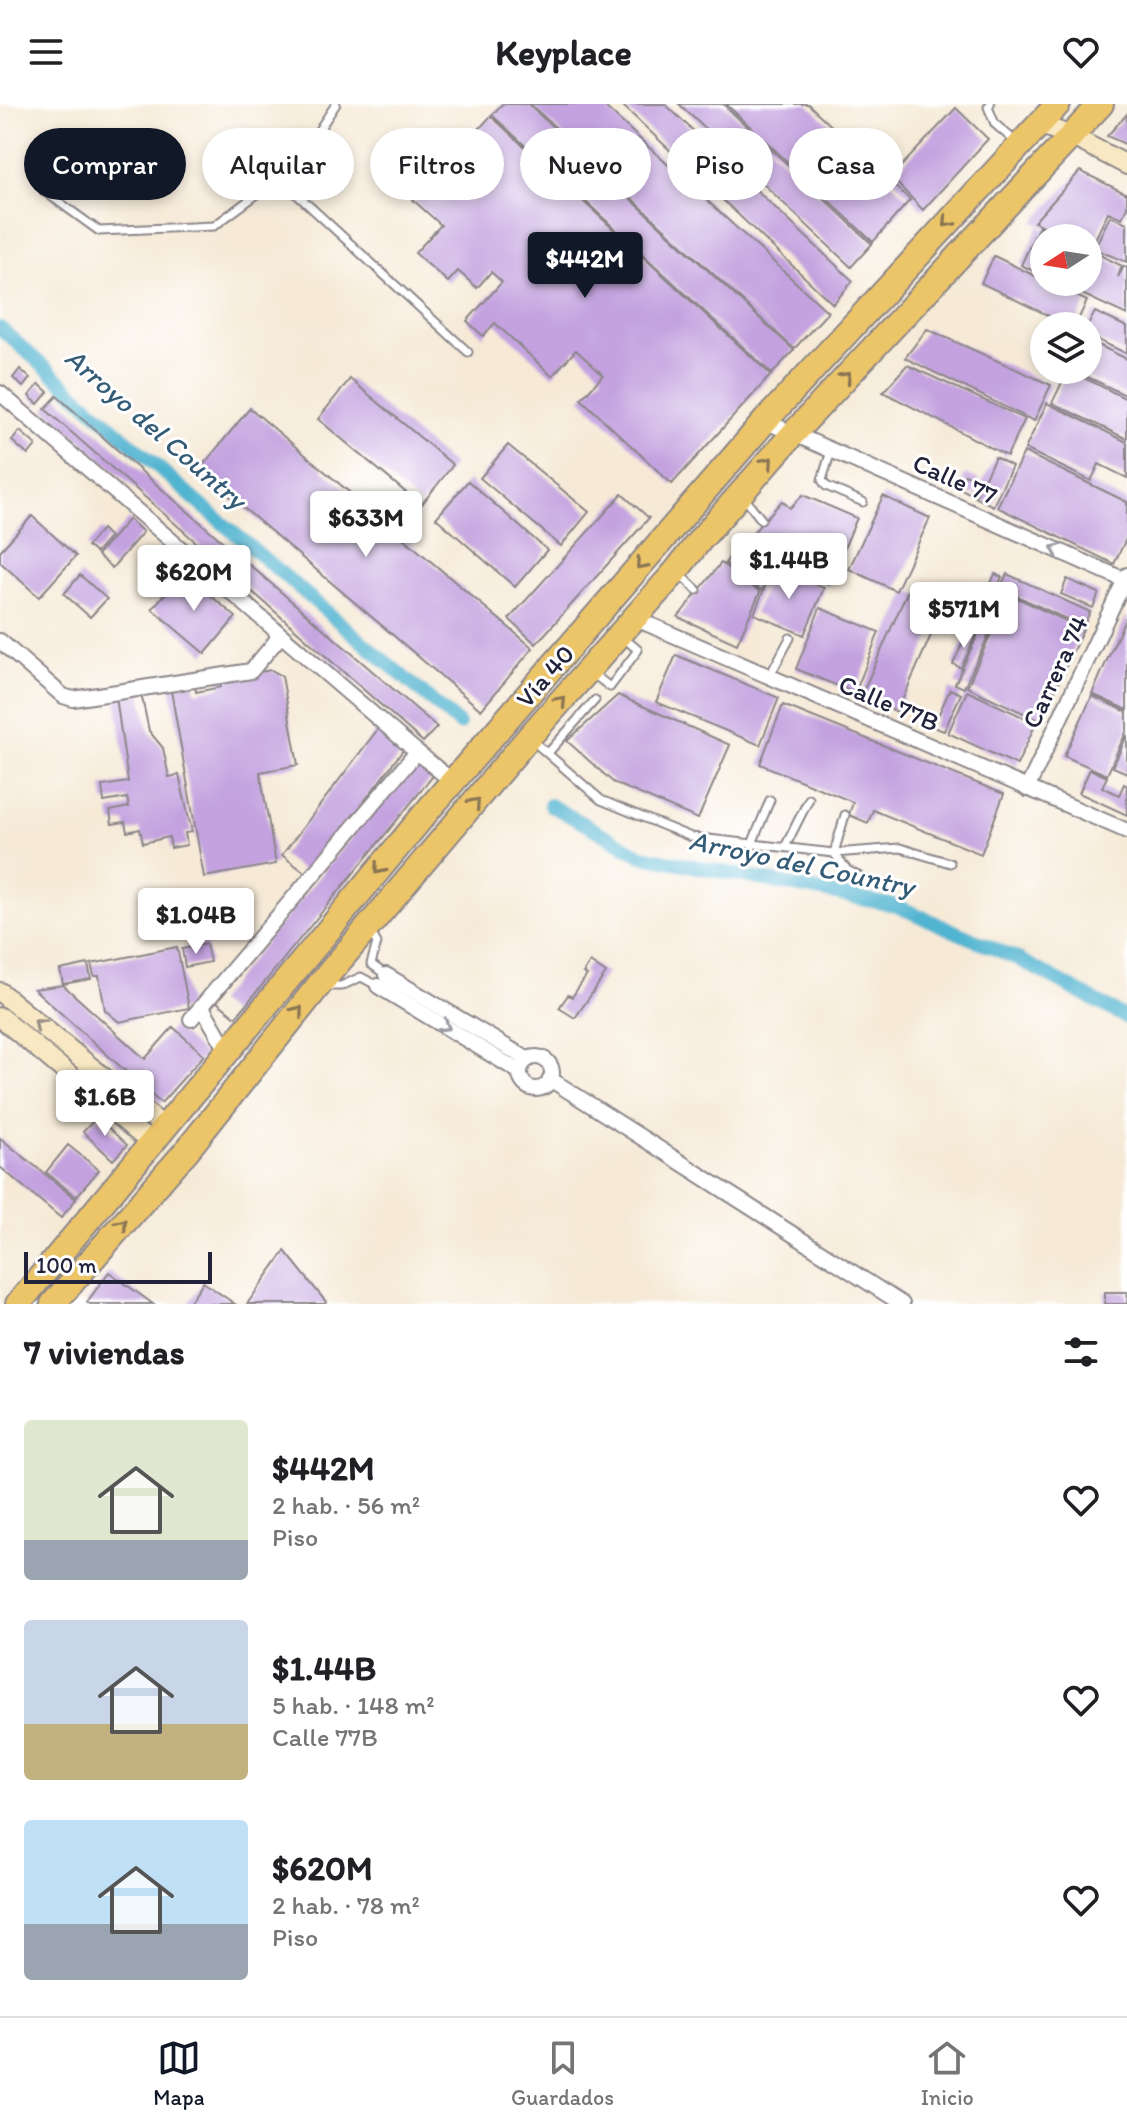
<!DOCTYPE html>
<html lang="es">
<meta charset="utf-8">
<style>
:root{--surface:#fff;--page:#f2f2f2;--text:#202124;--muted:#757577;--line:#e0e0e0;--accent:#111827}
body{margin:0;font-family:Itim,sans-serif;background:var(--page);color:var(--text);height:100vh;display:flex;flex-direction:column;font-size:30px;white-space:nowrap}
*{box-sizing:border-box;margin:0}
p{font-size:26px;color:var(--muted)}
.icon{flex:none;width:44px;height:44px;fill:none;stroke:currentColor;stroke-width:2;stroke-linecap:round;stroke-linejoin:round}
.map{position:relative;height:1200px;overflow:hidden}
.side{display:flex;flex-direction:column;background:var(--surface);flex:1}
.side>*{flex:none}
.banner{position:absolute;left:24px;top:24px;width:1080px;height:72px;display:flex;gap:16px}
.needle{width:52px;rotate:258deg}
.fabs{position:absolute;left:1030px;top:120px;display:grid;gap:16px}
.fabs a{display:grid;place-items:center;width:72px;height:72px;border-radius:50%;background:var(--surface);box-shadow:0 4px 12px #0003;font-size:40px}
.scale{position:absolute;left:24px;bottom:20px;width:188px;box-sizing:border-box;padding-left:8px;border:4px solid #22223b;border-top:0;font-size:22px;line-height:28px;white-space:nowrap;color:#22223b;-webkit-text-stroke:6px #fff;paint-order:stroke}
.price{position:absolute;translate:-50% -68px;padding:0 18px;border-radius:8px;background:#fff;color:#222;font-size:26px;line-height:52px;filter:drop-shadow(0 2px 4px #0008)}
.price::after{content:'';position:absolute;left:50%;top:48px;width:24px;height:18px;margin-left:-12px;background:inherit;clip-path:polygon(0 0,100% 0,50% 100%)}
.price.current{background:var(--accent);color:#fff}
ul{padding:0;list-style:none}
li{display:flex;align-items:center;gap:24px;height:200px;padding:0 24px}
li span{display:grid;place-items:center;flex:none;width:224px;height:160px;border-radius:8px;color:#555}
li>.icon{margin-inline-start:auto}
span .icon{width:96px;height:96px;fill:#fffc;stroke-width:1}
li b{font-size:34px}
h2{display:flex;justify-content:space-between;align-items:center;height:96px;padding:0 24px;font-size:34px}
.chip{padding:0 28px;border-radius:36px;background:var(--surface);box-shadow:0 4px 12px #0003;font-size:28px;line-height:72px}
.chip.current{background:var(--accent);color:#fff}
header{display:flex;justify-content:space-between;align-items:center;height:104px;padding:0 24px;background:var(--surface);font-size:36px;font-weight:700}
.tabs{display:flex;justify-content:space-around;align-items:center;height:112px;border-top:2px solid var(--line);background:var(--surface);font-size:22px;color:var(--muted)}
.tabs a{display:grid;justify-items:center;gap:4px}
.tabs .current{color:var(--accent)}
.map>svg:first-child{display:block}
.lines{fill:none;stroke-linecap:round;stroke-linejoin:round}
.canal{stroke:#51b4d0;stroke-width:14}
.building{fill:#c3a2df}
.lane-casing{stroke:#8c8689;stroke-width:11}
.street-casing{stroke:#8c8689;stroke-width:18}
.secondary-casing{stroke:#8c8689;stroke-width:22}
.highway-casing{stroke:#8c8689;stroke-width:28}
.lane{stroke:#fff;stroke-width:7}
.street{stroke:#fff;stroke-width:14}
.secondary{stroke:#f8e8c3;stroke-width:18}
.highway{stroke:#edc569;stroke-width:24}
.oneway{stroke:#887452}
.oneway2{stroke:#9c9ca7}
.oneway3{stroke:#988f86}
.labels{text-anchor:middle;stroke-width:6;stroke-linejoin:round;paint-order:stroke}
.street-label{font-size:26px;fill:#22223b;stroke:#fff}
.water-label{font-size:28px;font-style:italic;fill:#355c77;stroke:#fff}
</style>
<header><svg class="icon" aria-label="menu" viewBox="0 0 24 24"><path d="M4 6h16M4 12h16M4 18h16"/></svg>Keyplace<svg class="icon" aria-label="heart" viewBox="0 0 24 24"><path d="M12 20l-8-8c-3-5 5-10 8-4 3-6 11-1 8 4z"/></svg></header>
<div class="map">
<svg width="1127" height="1200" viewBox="0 0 1127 1200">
<rect width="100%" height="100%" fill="#fff"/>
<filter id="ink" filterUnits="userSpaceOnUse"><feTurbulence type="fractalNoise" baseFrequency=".0125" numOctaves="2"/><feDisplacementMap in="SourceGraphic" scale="16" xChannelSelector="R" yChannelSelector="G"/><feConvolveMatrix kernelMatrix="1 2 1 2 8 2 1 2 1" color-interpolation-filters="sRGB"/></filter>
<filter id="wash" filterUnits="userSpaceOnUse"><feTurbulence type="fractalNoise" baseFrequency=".006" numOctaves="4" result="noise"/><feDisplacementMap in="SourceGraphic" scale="32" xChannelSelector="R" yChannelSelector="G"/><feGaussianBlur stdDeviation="1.8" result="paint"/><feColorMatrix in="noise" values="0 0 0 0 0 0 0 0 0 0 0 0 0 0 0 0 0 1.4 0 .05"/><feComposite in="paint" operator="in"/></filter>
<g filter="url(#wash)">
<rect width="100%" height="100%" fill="#f6ead7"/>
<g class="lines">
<!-- canal -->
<g class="canal">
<path d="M0 224 193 394 459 620"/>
<path d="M550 701 642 752 897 802 1018 855 1127 914"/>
</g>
</g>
<g id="blocks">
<!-- building -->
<g class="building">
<path d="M502 0H528L794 246 772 270 492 11Z"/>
<path d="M530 0H602L828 208 794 245Z"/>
<path d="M621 0H665L853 177 833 200Z"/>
<path d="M679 0H723L872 140 851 163Z"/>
<path d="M726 0H808L910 96 873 138Z"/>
<path d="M956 4 988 35 923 106 891 73Z"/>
<path d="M1127 10V41L1107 32Z"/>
<path d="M491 12 771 271 672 380 581 295 603 271 576 246 552 272 495 219 483 232 467 217 502 178 491 168 477 184 458 167 448 178 415 149 441 121 413 96Z"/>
<path d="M1080 67 1127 90V103L1122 114 1108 108 1091 144 1088 142V134H1070L1034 118Z"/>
<path d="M1110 112 1127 119V158L1094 145Z"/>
<path d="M1039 122 1065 134H1044V172L1021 161Z"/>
<path d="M1088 145 1122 162 1118 173 1124 162 1127 164V211L1056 178H1088Z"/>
<path d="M994 152 1087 197 1075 222H1070L981 179Z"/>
<path d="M1095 208 1127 223V250L1088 231V221Z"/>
<path d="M927 225 1051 281 1034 317 905 254Z"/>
<path d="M1088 236 1127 255V292L1073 266H1088Z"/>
<path d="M907 261 1025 315 1007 352 883 288Z"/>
<path d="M20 265 30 274 23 283 13 274Z"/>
<path d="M1068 266 1127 295V335L1052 299Z"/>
<path d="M350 275 453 361 421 401 318 315Z"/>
<path d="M39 280 48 288 38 300 29 292Z"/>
<path d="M57 292 141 367 437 623 423 638 45 305Z"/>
<path d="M1047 299 1127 338V374L1099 360 1091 377 1025 345Z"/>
<path d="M250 304 533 544 481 606 199 366Z"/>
<path d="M20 327 36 341 28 351 12 337Z"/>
<path d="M508 341 589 408 561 442 480 374Z"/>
<path d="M1024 348 1127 398V433L1114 460 997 403Z"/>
<path d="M995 353 1012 362 993 402 975 393Z"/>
<path d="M965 370 980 376 973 391 959 384Z"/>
<path d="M468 377 547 446 515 483 436 414Z"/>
<path d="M622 390 649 414 536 540 509 515Z"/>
<path d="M803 391 857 414 829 480 776 457 747 435 782 397 790 404Z"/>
<path d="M883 392 930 414 896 487 849 465Z"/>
<path d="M32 412 76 452 39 493 0 458V447Z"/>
<path d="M129 415 143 428 112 464 97 451Z"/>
<path d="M102 425 110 433 96 449 87 442Z"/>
<path d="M744 435 774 458 762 487 725 459Z"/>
<path d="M721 459 760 488 737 540 678 513Z"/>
<path d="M773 463 824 484 804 531 754 510Z"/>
<path d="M183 468 236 513 205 550 152 505Z"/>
<path d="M995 470 1002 473 989 501 982 498Z"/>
<path d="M1007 470 1090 508 1083 523 1000 484Z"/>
<path d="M80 471 107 495 90 513 64 490Z"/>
<path d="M1067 475 1099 489 1093 504 1061 490Z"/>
<path d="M908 486 944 502 897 608 861 592Z"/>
<path d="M1009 490 1083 525 1041 617 967 583Z"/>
<path d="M996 491 1005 495 964 584 955 580Z"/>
<path d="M820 504 879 528 855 589 796 565Z"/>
<path d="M1127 511V606L1092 590Z"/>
<path d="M968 527 976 531 961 564 953 560Z"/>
<path d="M676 551 779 594 760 641 656 598Z"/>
<path d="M271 566 282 572 298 661 260 668 276 760 204 773 170 581 194 577 196 588 221 583 219 575Z"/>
<path d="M950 585 961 590 944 627 933 623Z"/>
<path d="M967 587 1036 619 1017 661 948 629Z"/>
<path d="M141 589 149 627 163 644 169 673 179 671 192 728 185 729 187 741 171 744 169 733 143 739 140 725 127 728 125 718 112 720 110 707 129 703 127 694 104 698 102 682 128 678 116 593Z"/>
<path d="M618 591 730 641 698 715 614 679 567 637Z"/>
<path d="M1092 592 1127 608V626L1107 671 1064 652Z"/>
<path d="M783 601 1004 690 981 750 873 706 868 719 849 711 853 698 760 660Z"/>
<path d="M381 621 407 641 308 771 282 751Z"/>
<path d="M1127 631V669L1113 663Z"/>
<path d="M414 656 433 672 236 913 217 898Z"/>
<path d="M1090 665 1107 673 1102 683 1119 691 1124 680 1127 682V711L1079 689Z"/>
<path d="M206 840 210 858 185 863 182 845Z"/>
<path d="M177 843 189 904 119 918 105 906 99 872H94L91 860Z"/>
<path d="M590 858 606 869 575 914 559 904 568 891 572 893 587 871 583 869Z"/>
<path d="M88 860 91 875 63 880 60 866Z"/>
<path d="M63 881 145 955 173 923 204 951 161 999 34 885Z"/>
<path d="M97 1013 127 1041 113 1056 83 1028Z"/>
<path d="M0 1034 76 1095 61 1114 0 1063Z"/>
<path d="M68 1041 99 1066 76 1093 46 1068Z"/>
<path d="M285 1147 326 1198 325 1200H247Z"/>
<path d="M109 1168 153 1200H90L87 1198Z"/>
<path d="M203 1178 235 1200H188Z"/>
<rect x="1105" y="1188" width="22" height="12"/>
</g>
</g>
</g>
<g filter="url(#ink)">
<use href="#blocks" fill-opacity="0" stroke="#8c8689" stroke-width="2"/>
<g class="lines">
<defs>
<g id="lane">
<path d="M336 0 313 35 279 74 468 248"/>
<path d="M990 0 988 3 995 20 1016 38"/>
<path d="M44 87 99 127 214 122 279 74"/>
<path d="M831 347 822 376 826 382 863 398"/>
<path d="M742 391 761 415"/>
<path d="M681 471 697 486"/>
<path d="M592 569 610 583 638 546 624 534"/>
<path d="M769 573 790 534"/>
<path d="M533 637 601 696 691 733 834 749 900 744 950 759"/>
<path d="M548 649 595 596"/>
<path d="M845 711 834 749 847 766 866 776"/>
<path d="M752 740 770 696"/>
<path d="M785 743 809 695"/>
<path d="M370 827 377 839 371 860 386 871"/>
<path d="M326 882H341L361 873 378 882"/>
</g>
<g id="street">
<path d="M0 289 417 648 191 915"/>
<path d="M765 317 1127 477"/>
<path d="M634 514 1127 727"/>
<path d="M0 537 63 592 73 595 251 567 277 536V528"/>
<path d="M417 648 453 678"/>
<path d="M1027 685 1127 471"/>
<path d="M386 871 527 955"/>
<path d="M378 882 520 968"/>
<path d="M202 903 227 946"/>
<circle cx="536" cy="969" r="16"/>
<path d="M550 975 902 1200"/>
</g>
<g id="secondary">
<path d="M1039 20 1071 32 1127 61"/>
<path d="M0 888 164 1023"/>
<path d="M0 913 151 1039"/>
</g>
<g id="highway">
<path d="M18 1200 429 705 765 317 1058 0"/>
<path d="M53 1200 188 1045 319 881 529 633 676 467 700 436 793 330 1101 0"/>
</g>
</defs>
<!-- lane casing -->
<use href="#lane" class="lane-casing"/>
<!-- street casing -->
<use href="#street" class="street-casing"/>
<!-- secondary casing -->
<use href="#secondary" class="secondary-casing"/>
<!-- highway casing -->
<use href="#highway" class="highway-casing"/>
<!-- lane -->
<use href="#lane" class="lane"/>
<!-- street -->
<use href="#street" class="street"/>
<!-- secondary -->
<use href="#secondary" class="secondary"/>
<!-- highway -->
<use href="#highway" class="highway"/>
</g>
<!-- one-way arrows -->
<defs><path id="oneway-chevron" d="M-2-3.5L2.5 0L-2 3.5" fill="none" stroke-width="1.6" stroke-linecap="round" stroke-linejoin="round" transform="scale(2)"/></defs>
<g class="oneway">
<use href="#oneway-chevron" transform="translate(948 118) rotate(133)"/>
<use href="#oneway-chevron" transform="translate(846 273) rotate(-47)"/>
<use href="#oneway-chevron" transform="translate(768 358) rotate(-49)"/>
<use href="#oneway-chevron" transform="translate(641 460) rotate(131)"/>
<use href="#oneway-chevron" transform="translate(561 597) rotate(-48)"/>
<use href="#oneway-chevron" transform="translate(475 699) rotate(-49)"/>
<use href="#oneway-chevron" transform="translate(379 765) rotate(130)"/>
<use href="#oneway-chevron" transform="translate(298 907) rotate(-50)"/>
<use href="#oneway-chevron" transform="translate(122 1120) rotate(-49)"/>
</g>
<g class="oneway2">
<use href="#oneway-chevron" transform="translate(1056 445) rotate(-156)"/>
<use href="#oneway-chevron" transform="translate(445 922) rotate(31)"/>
</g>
<use class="oneway3" href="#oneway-chevron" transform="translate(39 920) rotate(-140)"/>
</g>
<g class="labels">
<!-- street labels -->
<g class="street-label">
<text transform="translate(955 375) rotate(24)" y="9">Calle 77</text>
<text transform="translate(1055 568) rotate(-65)" y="9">Carrera 74</text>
<text transform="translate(545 572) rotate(-49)" y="9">Vía 40</text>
<text transform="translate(889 599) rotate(23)" y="9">Calle 77B</text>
</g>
<!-- water labels -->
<g class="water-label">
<text transform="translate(156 324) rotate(41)" y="10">Arroyo del Country</text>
<text transform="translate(802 759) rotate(12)" y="10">Arroyo del Country</text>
</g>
</g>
</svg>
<div class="fabs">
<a><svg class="needle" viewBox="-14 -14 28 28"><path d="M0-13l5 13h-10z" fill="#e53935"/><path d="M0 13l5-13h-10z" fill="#757577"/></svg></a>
<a><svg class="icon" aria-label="layers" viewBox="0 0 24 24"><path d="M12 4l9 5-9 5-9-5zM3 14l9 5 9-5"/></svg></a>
</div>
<div class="scale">100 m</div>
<b class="price current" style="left:585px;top:196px">$442M</b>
<b class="price" style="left:366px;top:455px">$633M</b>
<b class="price" style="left:789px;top:497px">$1.44B</b>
<b class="price" style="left:194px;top:509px">$620M</b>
<b class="price" style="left:964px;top:546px">$571M</b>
<b class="price" style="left:196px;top:852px">$1.04B</b>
<b class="price" style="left:105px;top:1034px">$1.6B</b>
<div class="banner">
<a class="chip current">Comprar</a>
<a class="chip">Alquilar</a>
<a class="chip">Filtros</a>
<a class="chip">Nuevo</a>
<a class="chip">Piso</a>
<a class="chip">Casa</a>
</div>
</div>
<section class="side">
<h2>7 viviendas<svg class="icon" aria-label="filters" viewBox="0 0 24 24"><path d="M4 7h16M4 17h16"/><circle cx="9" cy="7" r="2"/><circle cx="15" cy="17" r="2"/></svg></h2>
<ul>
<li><span style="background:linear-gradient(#dfe7d0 75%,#9aa5b1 0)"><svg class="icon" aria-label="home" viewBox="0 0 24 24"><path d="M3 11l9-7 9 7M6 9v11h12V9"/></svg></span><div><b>$442M</b><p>2 hab. · 56 m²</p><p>Piso</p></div><svg class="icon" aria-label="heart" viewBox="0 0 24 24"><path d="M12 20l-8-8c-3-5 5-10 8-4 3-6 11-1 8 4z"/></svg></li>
<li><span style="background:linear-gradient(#c9d6e8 65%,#c2b280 0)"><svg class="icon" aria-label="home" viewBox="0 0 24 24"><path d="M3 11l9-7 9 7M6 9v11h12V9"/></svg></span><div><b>$1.44B</b><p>5 hab. · 148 m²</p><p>Calle 77B</p></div><svg class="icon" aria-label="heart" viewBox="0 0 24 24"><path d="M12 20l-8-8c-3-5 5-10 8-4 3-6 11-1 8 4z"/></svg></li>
<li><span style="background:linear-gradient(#bfe0f5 65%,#9aa5b1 0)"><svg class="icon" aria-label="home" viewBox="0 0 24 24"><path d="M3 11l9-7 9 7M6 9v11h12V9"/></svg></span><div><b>$620M</b><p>2 hab. · 78 m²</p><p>Piso</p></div><svg class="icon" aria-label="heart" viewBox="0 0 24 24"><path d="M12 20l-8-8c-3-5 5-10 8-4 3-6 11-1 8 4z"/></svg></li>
</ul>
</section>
<nav class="tabs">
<a class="current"><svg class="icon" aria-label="map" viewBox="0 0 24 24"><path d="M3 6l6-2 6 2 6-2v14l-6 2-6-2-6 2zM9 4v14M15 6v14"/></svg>Mapa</a>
<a><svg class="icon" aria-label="saved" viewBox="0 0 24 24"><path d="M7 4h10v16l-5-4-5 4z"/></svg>Guardados</a>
<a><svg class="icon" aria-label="home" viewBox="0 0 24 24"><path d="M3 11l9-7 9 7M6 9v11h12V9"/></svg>Inicio</a>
</nav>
